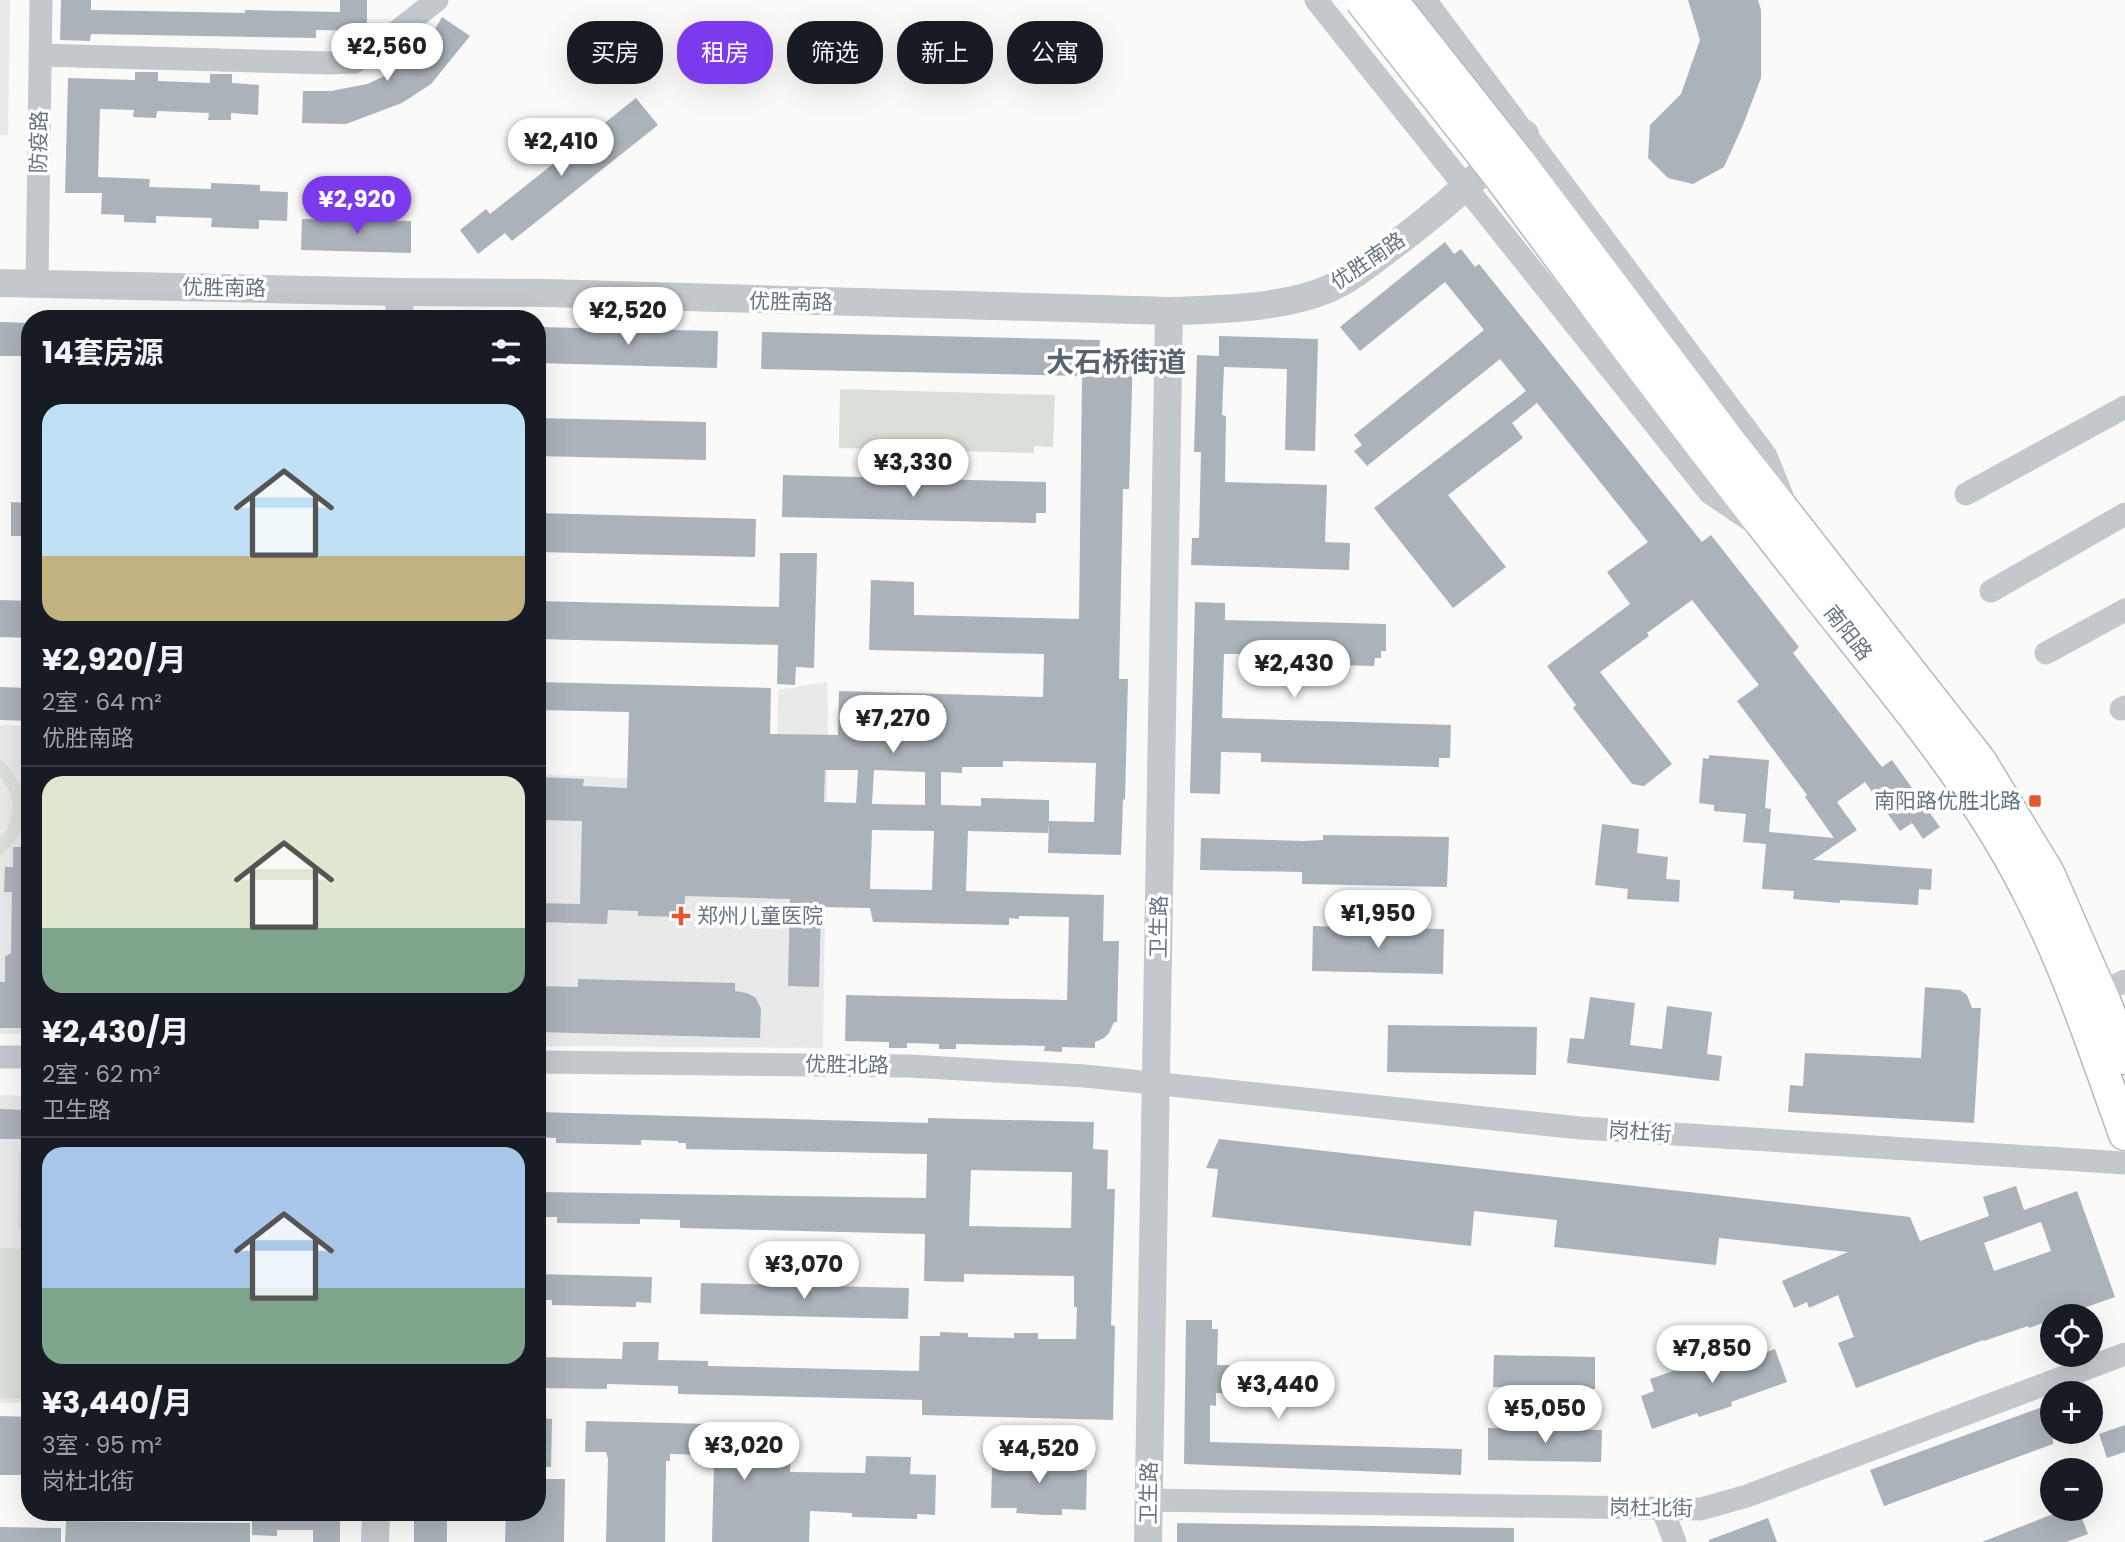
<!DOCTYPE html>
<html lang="zh">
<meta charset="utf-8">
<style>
:root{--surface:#171b24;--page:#20242c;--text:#f1f3f6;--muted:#9ea1a6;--line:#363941;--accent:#7c3aed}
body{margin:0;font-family:Poppins,"Noto Sans SC",sans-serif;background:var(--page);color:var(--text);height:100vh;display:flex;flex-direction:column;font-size:26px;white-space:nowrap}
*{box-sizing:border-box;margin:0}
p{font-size:23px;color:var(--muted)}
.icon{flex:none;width:38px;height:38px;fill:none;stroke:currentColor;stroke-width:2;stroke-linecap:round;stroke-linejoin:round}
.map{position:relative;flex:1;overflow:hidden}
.side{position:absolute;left:21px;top:310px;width:525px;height:1211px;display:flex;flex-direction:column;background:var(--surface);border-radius:28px;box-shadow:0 7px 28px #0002}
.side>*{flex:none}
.top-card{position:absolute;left:567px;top:21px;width:665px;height:63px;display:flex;gap:14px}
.controls{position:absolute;left:2040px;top:1304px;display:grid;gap:14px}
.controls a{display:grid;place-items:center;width:63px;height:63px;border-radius:50%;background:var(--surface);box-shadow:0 7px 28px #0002;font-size:35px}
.price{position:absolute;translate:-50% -60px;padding:0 16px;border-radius:24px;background:#fff;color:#222;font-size:23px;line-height:46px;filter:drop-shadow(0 2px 4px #0008)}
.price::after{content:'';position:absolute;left:50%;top:42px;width:21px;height:16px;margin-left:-10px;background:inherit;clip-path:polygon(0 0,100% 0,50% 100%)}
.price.selected{background:var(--accent);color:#fff}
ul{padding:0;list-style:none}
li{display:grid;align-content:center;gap:14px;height:371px;padding:0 21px}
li+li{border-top:2px solid var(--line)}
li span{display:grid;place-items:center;height:217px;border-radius:21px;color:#555}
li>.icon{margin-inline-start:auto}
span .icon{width:126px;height:126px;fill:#fffc;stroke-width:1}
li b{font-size:30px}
h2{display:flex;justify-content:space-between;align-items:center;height:84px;padding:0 21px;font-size:30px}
.tag{padding:0 24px;border-radius:28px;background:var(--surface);box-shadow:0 7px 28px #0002;font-size:24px;line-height:63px}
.tag.selected{background:var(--accent);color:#fff}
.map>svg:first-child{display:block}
.built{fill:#e8e9e9}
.green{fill:#dadfd7}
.building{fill:#aab3b9;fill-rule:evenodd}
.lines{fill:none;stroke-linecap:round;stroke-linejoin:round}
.secondary-casing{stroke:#b3babf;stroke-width:35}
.minor{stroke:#c3c8cc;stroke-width:23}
.tertiary{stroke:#c3c8cc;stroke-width:28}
.secondary{stroke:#fff;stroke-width:32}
.secondary-bridge-casing{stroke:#b3babf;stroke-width:35;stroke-linecap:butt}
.secondary-bridge{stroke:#fff;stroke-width:32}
.poi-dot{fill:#e4572e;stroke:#fff;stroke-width:2.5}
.labels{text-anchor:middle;stroke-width:7;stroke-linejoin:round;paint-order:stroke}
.street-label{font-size:21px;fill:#657683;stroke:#fff}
.poi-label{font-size:21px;fill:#657683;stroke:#fff;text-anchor:end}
.district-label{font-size:28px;font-weight:bold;fill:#57646e;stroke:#fff}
</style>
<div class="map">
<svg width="2125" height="1542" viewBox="0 0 2125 1542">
<rect width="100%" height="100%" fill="#fafaf8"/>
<!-- built -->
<g class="built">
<path d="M0 0H10L8 135H0Z"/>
<path d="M827 682 828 714 823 1048 537 1046V774L776 785 778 690Z"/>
<path d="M0 725 30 726V1034H0Z"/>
<path d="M0 1095 30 1096V1403H0Z"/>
</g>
<!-- green -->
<g class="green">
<path d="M840 389 1055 395 1053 447 1034 446V453L839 448Z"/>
<path d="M0 759C30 786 36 830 0 855V838L7 830 11 817 13 803 9 790 0 776Z"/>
<path d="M19 1153 30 1154V1228H18Z"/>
<path d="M0 1248 30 1249V1399L0 1398Z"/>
</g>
<!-- building -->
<g class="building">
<path d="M61 0H91V10L245 13V10L340 12V0H367V31L316 30V38L91 34 90 41 60 40Z"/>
<path d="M1688 0H1758L1761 10V78L1743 125 1724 167 1693 184 1668 178 1648 158 1650 125 1681 94 1700 40Z"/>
<path d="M442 17 470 36 431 84 402 103 346 124 302 123 303 91H331L367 84 387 75 410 59 429 39Z"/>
<path d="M135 72H158V81L210 83V74H232V83L259 85 258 115 231 113V120H208L209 113 157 111 156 118 133 117 134 110 100 109 98 177 150 179 149 187 211 189V183L260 185V191L288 192 287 221 259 220V229L211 227 212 218 156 216V223L124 222V215L101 214 102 193H65L68 78 135 80Z"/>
<path d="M636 98 658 125 512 241 505 233 478 254 460 230 486 209 490 214Z"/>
<path d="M302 219 411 221V253L301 250Z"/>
<path d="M1445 242 1454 254 1461 249 1475 267 1479 264 1702 542 1711 535 1799 647 1793 653 1882 767 1892 760 1940 827 1923 839 1912 823 1900 831 1865 782 1837 802 1857 830 1813 860 1932 869 1931 890 1919 889 1918 905 1840 900V903L1793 899 1794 891 1762 889 1766 844 1743 842 1746 814 1714 811V805L1699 803 1703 758 1709 759V755L1769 760 1765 808 1771 809 1769 832 1834 838 1805 797 1807 795 1737 701 1759 685 1692 600 1647 633 1649 636 1600 672 1672 764 1644 786 1632 784 1573 708 1576 705 1547 666 1630 604 1607 572 1648 542 1537 403 1512 423 1523 438 1448 495 1506 567 1453 608 1374 508 1526 391 1500 359 1367 466 1354 451 1362 445 1354 435 1484 330 1445 282 1360 351 1340 327Z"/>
<path d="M0 322 30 323V356H0Z"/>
<path d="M537 327 718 331 717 368 537 363Z"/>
<path d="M762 332 1100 340 1099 353 1133 354 1129 489H1123L1119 679H1128L1125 800 1123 799 1121 855 1048 853 1049 821 1048 833 968 831 966 891 1104 895 1103 941H1119L1117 1022H1114L1109 1033 1104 1038 1095 1042V1048L1062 1047V1052L1044 1051 1045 1046 956 1044V1049H939V1044L907 1043V1048H889V1042L845 1041 846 995 1067 1000 1069 917 1019 916V919L1009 918V925L873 922 870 908 821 907 819 987 788 986 790 899 685 896 684 917 638 916V911L608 910 607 924 537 922V903L580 904 582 821 537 820V777L584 779 583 786 627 788 629 712 537 710V682L771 688 770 734 838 735 839 691 1043 697 1044 654 869 650 871 580 914 582V615L1079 619 1082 376 761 369ZM1003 761 1096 763 1094 822 1049 821V800L981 798V806L941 805V772L962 773V767H1003ZM825 770H858L856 803 824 802ZM874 770 925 772V805L872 804ZM872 830 934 831 932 890 870 889Z"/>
<path d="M1219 336 1318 339 1315 451 1285 450 1287 369 1224 367 1222 415 1226 416 1225 482 1327 485 1325 542 1350 543 1349 570 1191 565 1192 538H1199L1201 452H1194L1197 355 1219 356Z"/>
<path d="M537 418 706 422V460L537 456Z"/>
<path d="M783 475 1046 482V513H1036V523L782 517Z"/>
<path d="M11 502 30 503V536H11Z"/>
<path d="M537 513 756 519 755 557 537 552Z"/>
<path d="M780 553H817L814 668 796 667 795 685 777 684 778 645 537 639V601L779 607Z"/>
<path d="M0 600 30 601V638L0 637Z"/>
<path d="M1195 602 1225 603V620L1386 624V651H1381V658H1375L1374 666 1261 663 1262 654H1224L1222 718 1451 725 1450 758H1439V767L1261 762V753L1221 752 1220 794 1190 793Z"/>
<path d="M0 687 30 688 29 721 0 720Z"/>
<path d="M1602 824 1639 829 1637 853 1668 857 1666 879 1680 880 1679 902 1627 899 1628 889 1595 885Z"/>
<path d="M1323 835 1449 837 1447 887 1302 884V872L1200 870 1201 838 1303 841 1323 840Z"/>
<path d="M13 847H30V1028H0V982H5V957L11 953 12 892H4L5 867H13Z"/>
<path d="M1313 926 1444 929 1443 974 1312 971Z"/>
<path d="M578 979 735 983V991L747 993 756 998 761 1009 760 1038 537 1032V986L578 987Z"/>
<path d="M1925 987 1960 990 1967 995 1972 1008H1981L1974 1123 1788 1112 1790 1085 1803 1086 1805 1053 1921 1058Z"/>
<path d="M1590 997 1635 1003 1630 1045 1662 1049 1667 1006 1712 1012 1707 1054 1722 1056 1719 1081 1567 1063 1570 1038 1584 1039Z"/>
<path d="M1388 1025 1537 1027 1536 1075 1387 1072Z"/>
<path d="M0 1109 30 1110V1139H0Z"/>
<path d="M537 1112 928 1123V1118L1094 1122 1093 1149 1108 1150 1107 1189H1115L1111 1325 1115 1326 1113 1420 922 1415V1400L678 1394V1386L607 1384V1389L537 1388V1357L622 1359 623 1342H659L658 1360 708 1361V1366L919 1371 920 1336H940V1332L968 1333V1337L1014 1338V1333H1038V1339H1076L1077 1307H1074V1276L964 1274V1282L924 1281 925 1234 680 1228V1220L640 1219V1224L557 1223V1217H537V1192L926 1198 927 1154 686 1149V1143H678V1141L641 1140V1145L556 1143V1138L537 1137ZM971 1170 1072 1172 1071 1228 969 1226Z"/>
<path d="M1219 1139 1910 1217 1920 1241 1989 1216 1983 1197 2016 1186 2024 1210 2077 1191 2115 1297 2061 1316H2053V1319L2029 1328 2028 1326 1984 1341 1983 1340 1856 1388 1838 1343 1854 1337 1838 1295 1809 1308 1807 1302 1794 1308 1782 1281 1848 1252 1719 1238 1716 1265 1554 1247 1557 1220 1474 1211 1471 1246 1212 1217 1218 1169 1206 1168ZM2041 1222 2051 1251 1994 1271 1984 1243Z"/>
<path d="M537 1274 652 1277 651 1303 636 1302V1307L552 1305V1300H537Z"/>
<path d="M701 1283 909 1288 908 1319 700 1314Z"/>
<path d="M1186 1320H1212V1329H1218L1217 1365 1302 1366V1395L1216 1393V1406L1210 1405V1442L1462 1449 1461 1475 1184 1464Z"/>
<path d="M1757 1342 1761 1354 1775 1349 1787 1382 1731 1402 1732 1406 1699 1417 1697 1413 1652 1429 1641 1396 1654 1391 1650 1379Z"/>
<path d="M1494 1355 1595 1357V1389L1493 1387Z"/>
<path d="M2053 1403V1444L1884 1506 1870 1470Z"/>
<path d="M0 1416 30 1417V1475H0Z"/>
<path d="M537 1418 552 1419 551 1467H537Z"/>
<path d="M586 1421 791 1426 790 1472 865 1473 866 1456 911 1457 910 1474 936 1475 935 1515 917 1514V1519L852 1517V1513L810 1511 809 1542H712L714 1462H706V1455L670 1454V1461H666L665 1542H606L608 1459 606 1452H585Z"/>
<path d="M2125 1425V1452L2107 1458 2099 1434Z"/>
<path d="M1488 1428 1602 1430 1601 1462 1488 1460Z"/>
<path d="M1018 1449 1063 1450 1062 1470H1087L1086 1510 1062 1509V1515H1045L1016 1513 1017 1508H991L992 1468H1017Z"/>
<path d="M537 1479H565L564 1542H505L506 1512H537Z"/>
<path d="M2068 1508H2078L2088 1534 2066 1542H1982Z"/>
<path d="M252 1512H340V1542H313V1530H277V1536L252 1535Z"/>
<rect x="414" y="1512" width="33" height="30"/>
<path d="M1768 1518 1777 1542H1709V1540Z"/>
<path d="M66 1521 250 1523V1542H65Z"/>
<path d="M1177 1523 1514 1528V1542H1177Z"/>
<path d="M0 1527 61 1528V1542H0Z"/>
</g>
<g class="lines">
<defs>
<g id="secondary">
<path d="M1519 162 1729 441 1980 761 2048 873 2107 1008 2125 1058"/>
<path d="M1498 174C1596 306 1694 438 1796 567 1876 670 1966 770 2026 887 2067 965 2095 1051 2125 1134"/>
</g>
</defs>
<!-- secondary casing -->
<use href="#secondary" class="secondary-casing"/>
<!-- minor -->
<g class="minor">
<path d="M1316 0 1710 493 1753 522"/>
<path d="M1425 0 1766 456 1782 496"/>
<path d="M40 55 330 63 354 62 367 55 437 0"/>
<path d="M37 284 41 0"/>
<path d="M1966 494 2125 407"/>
<path d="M1991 591 2125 514"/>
<path d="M2046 653 2125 610"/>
<path d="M2121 709 2125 707"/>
<path d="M2087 999 2125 981"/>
<path d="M0 1057H30"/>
<path d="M537 1062 909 1066 1085 1076 1580 1128 2125 1163"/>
<path d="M1149 1500 1701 1509 1747 1496 2125 1354"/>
<path d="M1662 1508 1675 1542"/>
</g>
<!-- tertiary -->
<g class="tertiary">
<path d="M0 283 400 292 547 293 1169 311C1216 310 1285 308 1328 289 1351 279 1370 263 1390 248 1438 213 1481 173 1525 134"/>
<path d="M399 318 400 292"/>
<path d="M375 1542 376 1512"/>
<path d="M1148 1542 1169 311"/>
</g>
<!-- secondary -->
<use href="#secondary" class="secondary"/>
<defs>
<g id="secondary-bridge">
<path d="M1361 0 1498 174"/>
<path d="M1391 0 1519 162"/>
</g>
</defs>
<!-- secondary-bridge casing -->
<use href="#secondary-bridge" class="secondary-bridge-casing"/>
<!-- secondary-bridge -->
<use href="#secondary-bridge" class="secondary-bridge"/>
</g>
<!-- markers -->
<g class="poi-dot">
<rect x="2028" y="794" width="14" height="14" rx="3.5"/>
<path d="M677.5 905.5h7v7h7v7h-7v7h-7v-7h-7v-7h7z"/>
</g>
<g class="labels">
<!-- street labels -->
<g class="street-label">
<text transform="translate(39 142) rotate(-89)" y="7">防疫路</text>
<text transform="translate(1368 261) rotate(-34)" y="7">优胜南路</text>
<text transform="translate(224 288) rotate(1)" y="7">优胜南路</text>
<text transform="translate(791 302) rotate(1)" y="7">优胜南路</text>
<text transform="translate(1848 633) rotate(52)" y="7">南阳路</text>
<text transform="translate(1159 927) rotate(-89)" y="7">卫生路</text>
<text transform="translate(847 1065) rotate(1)" y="7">优胜北路</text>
<text transform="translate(1640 1132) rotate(4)" y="7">岗杜街</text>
<text transform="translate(1149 1493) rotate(-89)" y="7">卫生路</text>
<text transform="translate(1651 1508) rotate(1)" y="7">岗杜北街</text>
</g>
<!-- poi labels -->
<g class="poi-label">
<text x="2021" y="808">南阳路优胜北路</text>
<text x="697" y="923" text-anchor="start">郑州儿童医院</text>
</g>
<!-- district labels -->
<g class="district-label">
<text x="1116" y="372">大石桥街道</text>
</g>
</g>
</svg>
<div class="controls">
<a><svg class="icon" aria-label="locate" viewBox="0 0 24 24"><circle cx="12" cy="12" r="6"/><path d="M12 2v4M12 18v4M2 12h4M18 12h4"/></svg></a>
<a>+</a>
<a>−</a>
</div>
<b class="price" style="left:387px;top:83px">¥2,560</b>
<b class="price" style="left:561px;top:178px">¥2,410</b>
<b class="price selected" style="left:357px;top:236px">¥2,920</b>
<b class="price" style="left:628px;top:347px">¥2,520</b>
<b class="price" style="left:913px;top:499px">¥3,330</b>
<b class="price" style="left:1294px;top:700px">¥2,430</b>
<b class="price" style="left:893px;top:755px">¥7,270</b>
<b class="price" style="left:1378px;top:950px">¥1,950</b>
<b class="price" style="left:804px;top:1301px">¥3,070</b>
<b class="price" style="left:1712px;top:1385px">¥7,850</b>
<b class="price" style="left:1278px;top:1421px">¥3,440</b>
<b class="price" style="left:1545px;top:1445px">¥5,050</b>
<b class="price" style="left:744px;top:1482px">¥3,020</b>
<b class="price" style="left:1039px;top:1485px">¥4,520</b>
<div class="top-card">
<a class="tag">买房</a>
<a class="tag selected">租房</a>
<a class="tag">筛选</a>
<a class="tag">新上</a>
<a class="tag">公寓</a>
</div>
<section class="side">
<h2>14套房源<svg class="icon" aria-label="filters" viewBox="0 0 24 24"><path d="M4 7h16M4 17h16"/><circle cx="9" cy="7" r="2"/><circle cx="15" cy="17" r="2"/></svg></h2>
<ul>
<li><span style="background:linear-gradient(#bfe0f5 70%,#c2b280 0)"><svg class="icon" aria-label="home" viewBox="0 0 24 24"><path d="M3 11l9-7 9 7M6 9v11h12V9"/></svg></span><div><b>¥2,920/月</b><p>2室 · 64 m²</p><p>优胜南路</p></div></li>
<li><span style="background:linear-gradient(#dfe7d0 70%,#7fa58c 0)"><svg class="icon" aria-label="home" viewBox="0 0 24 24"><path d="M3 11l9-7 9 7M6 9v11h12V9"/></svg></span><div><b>¥2,430/月</b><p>2室 · 62 m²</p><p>卫生路</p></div></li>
<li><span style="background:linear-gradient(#a9c7e8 65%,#7fa58c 0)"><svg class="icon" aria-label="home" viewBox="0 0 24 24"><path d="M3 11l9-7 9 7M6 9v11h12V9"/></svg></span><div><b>¥3,440/月</b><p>3室 · 95 m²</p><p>岗杜北街</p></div></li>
</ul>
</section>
</div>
